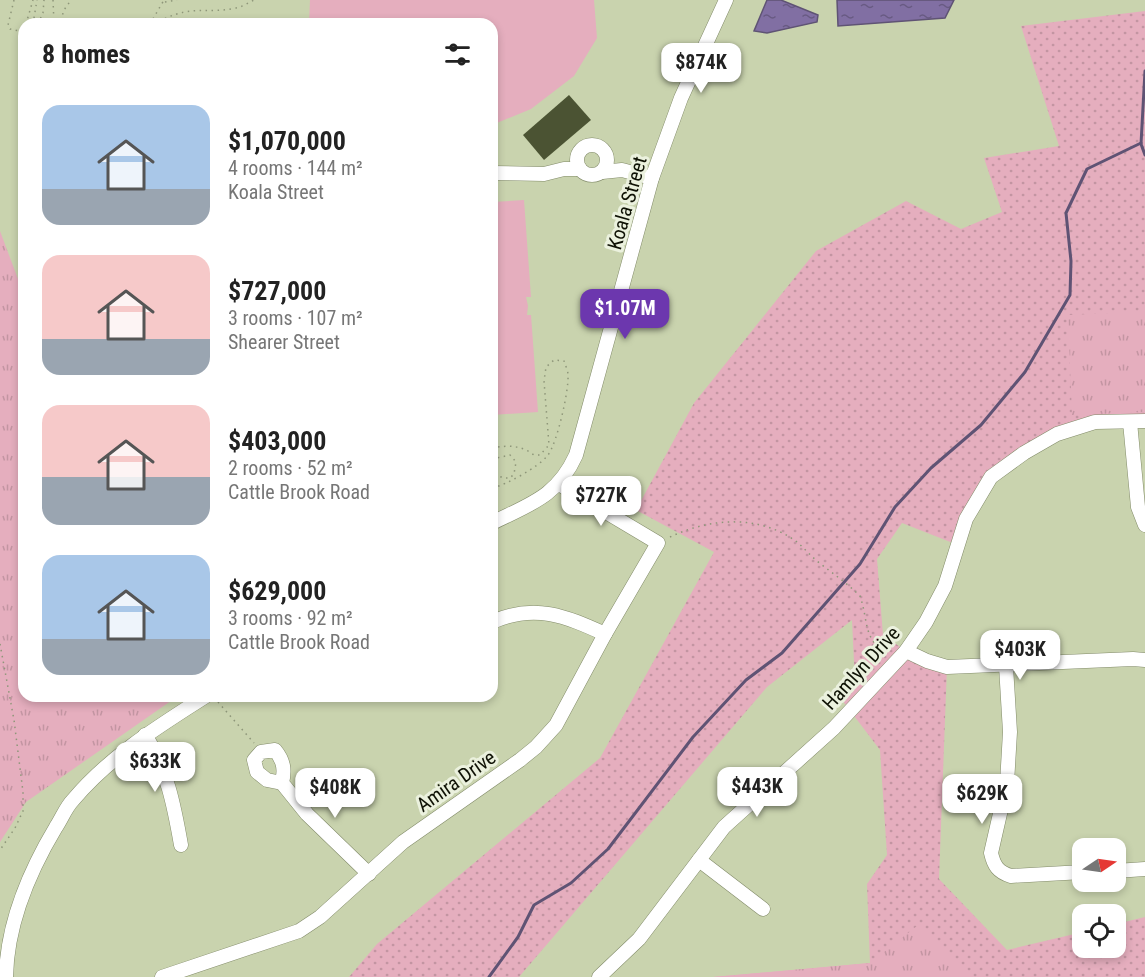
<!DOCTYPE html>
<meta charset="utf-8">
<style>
:root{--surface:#fff;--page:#f2f2f2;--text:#222;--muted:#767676;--accent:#6c37ae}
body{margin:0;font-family:"Roboto Condensed",sans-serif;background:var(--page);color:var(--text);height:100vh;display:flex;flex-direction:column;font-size:22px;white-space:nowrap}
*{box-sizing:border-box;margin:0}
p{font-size:20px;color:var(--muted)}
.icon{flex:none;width:33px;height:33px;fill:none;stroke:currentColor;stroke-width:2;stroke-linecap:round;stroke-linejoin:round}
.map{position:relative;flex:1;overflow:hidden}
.side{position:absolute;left:18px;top:18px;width:480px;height:684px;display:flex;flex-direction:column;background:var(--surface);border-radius:18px;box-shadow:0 3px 9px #0003}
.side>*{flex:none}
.needle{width:39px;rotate:77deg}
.buttons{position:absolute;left:1072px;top:838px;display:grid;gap:12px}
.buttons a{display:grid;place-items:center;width:54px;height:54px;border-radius:12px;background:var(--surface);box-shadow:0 3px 9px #0003;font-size:30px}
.price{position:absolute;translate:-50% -51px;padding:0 14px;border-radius:12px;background:#fff;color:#222;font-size:20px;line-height:39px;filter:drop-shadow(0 2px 3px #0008)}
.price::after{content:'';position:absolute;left:50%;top:36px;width:18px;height:14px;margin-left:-9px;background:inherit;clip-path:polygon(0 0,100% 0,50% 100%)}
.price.active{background:var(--accent);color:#fff}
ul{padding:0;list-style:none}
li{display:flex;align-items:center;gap:18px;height:150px;padding:0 24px}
li span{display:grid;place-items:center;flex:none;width:168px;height:120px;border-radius:18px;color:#555}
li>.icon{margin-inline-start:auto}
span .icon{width:72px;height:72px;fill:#fffc;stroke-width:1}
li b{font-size:26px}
h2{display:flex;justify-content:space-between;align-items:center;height:72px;padding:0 24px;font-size:26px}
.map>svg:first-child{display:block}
.grass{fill:url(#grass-dots)}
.park{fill:url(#park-tufts)}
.pitch{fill:#e5aebe}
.water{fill:url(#water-ripples);stroke:#5f5374;stroke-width:1.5}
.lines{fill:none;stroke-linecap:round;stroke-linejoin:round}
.stream{stroke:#5f5374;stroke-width:3}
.building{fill:#4b5333}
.minor-casing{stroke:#828b69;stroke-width:15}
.path{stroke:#8e9679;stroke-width:1.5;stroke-dasharray:1.5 4.5;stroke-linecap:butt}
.minor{stroke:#fff;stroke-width:14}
.labels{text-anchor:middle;stroke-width:6;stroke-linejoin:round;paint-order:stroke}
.street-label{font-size:20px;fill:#0f1205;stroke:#ebf1de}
</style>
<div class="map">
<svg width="1145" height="977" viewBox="0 0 1145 977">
<defs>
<pattern id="grass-dots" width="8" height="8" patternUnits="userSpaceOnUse" patternTransform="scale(1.5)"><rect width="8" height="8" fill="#e5aebe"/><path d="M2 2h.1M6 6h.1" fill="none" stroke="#c395a2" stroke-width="1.8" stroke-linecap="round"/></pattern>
<pattern id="park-tufts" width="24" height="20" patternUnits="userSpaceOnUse" patternTransform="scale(1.5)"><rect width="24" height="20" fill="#e5aebe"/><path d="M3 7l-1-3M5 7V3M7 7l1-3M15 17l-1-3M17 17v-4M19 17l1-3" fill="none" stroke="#c395a2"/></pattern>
<pattern id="water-ripples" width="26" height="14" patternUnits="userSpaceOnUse" patternTransform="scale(1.5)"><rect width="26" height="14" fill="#816fa3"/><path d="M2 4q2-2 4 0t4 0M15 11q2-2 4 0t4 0" fill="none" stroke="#685a83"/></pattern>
</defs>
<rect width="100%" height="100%" fill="#c9d3ae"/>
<!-- grass -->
<path class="grass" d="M1145 11V421L1057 434 991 477 958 545 902 523 877 559 883 635 906 651 947 667 939 879 1007 950 1083 932V948H1116V924L1145 917V977H713L870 963 867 884 887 855 880 750 842 700 855 683 852 620 767 687 519 977H349L377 944 600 758 714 552 636 510 694 403 816 251 906 201 961 229 1002 212 984 158 1059 146 1021 26Z"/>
<!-- park -->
<g class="park">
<path d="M0 231 24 295V696H178L26 802 0 842Z"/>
<path d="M1145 312V412L1072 415 1068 315Z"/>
<path d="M917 926 969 977H713L870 963Z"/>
</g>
<!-- pitch -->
<g class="pitch">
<path d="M310 0H594L597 38 574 76 531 109 492 125V24H309Z"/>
<path d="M524 200 531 297H526L528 306 527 315H531L538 412 492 415V202Z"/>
</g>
<!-- water -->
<g class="water">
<path d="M767 0H781L818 15 817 22 767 33 754 31Z"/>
<path d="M837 0H954L945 18 838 26Z"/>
</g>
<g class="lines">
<!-- stream -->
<g class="stream">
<path d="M1145 71 1141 144 1145 155"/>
<path d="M489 977 518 937 534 905 571 883 608 849 693 737 746 680 782 653 860 564 895 507 931 468 981 425 1025 372 1070 295 1071 261 1066 213 1087 169 1141 143"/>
</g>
</g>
<!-- building -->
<path class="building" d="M569 95 591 120 544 160 523 135Z"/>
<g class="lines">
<defs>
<g id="minor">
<circle cx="592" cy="160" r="15"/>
<path d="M602 172 622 170 652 178"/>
<path d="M492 173 544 174 564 169H580"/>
<path d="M1130 422 1138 507 1145 525"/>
<path d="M492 523C530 504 557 497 576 455L652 178 681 98 726 0"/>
<path d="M492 622C535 603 565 616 605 634"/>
<path d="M906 651 927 661 947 667 1133 659 1145 660"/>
<path d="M1006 666 1010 732 1007 783 991 853C994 866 998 872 1011 876L1083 872"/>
<path d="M145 735C167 769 174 805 181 845"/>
<path d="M282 783C285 770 284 761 275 750L261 752 254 760 257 772 267 780 282 783 307 814 369 874"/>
<path d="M699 860 763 909"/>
<path d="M1116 871 1145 869"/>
<path d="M6 977C7 923 29 872 56 827 62 818 66 807 73 800 110 756 159 726 206 696"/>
<path d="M162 977 299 931 320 917 403 842 520 760 536 747 556 725 605 634 658 543 559 484"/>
<path d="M599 977 639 939 724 827 834 728 906 651 926 622 945 586 966 519 991 477 1024 453 1057 434 1095 422 1145 421"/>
</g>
</defs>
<!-- minor casing -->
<use href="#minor" class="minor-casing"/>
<!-- path -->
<g class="path">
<path d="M14 0 8 25 10 29 19 31 24 28"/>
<path d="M53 0 54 24"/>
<path d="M165 2 177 0"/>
<path d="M26 24 33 0"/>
<path d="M33 24 37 0"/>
<path d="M38 24 43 13 44 0"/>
<path d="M57 24 60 23 64 10 71 0"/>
<path d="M150 24 164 0"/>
<path d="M163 24 164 19C193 5 209 14 236 8 242 7 248 3 254 0"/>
<path d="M492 448C508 445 521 445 534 455H540L549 445 544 381 546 367 554 360 564 361C565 365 568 370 568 375 569 391 557 443 548 455 539 467 506 485 492 488"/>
<path d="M492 459 510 455 516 462 514 474 510 478H503L492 472"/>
<path d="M670 537C710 518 759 514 797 542 804 548 810 555 817 561 832 573 847 583 860 596 869 623 862 632 884 655"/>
<path d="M0 644 14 720 23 792V811L15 828 0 850"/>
<path d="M218 702 254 743"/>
</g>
<!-- minor -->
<use href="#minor" class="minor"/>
</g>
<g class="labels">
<!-- street labels -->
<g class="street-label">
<text transform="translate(627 203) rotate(-74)" y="7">Koala Street</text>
<text transform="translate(861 668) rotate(-48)" y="7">Hamlyn Drive</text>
<text transform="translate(456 781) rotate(-35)" y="7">Amira Drive</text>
</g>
</g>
</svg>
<div class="buttons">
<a><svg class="needle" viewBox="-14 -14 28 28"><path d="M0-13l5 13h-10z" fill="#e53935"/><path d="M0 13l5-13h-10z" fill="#767676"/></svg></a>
<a><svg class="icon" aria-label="locate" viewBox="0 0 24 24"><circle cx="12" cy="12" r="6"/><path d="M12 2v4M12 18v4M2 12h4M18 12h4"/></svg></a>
</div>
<b class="price" style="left:701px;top:94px">$874K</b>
<b class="price active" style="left:625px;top:340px">$1.07M</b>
<b class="price" style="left:601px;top:527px">$727K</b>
<b class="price" style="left:1020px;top:681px">$403K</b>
<b class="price" style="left:155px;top:793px">$633K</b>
<b class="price" style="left:757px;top:818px">$443K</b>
<b class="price" style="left:335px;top:819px">$408K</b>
<b class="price" style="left:982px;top:825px">$629K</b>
<section class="side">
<h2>8 homes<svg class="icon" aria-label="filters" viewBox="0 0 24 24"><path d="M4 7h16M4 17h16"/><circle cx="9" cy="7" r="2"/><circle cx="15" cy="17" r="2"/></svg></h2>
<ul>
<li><span style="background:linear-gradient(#a9c7e8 70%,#9aa5b1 0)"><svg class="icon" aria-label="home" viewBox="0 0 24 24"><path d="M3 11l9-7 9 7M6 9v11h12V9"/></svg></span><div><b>$1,070,000</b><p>4 rooms · 144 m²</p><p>Koala Street</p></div></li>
<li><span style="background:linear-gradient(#f6c9c9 70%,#9aa5b1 0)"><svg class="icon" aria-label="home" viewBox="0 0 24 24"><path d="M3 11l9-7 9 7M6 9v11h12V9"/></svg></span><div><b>$727,000</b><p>3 rooms · 107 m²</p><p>Shearer Street</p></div></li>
<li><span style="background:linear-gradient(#f6c9c9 60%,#9aa5b1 0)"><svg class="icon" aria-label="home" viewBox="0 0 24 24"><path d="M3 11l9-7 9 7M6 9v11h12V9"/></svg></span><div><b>$403,000</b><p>2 rooms · 52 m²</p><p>Cattle Brook Road</p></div></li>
<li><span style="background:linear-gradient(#a9c7e8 70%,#9aa5b1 0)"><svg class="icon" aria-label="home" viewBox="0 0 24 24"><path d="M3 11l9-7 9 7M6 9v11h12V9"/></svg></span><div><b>$629,000</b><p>3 rooms · 92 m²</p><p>Cattle Brook Road</p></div></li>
</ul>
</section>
</div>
